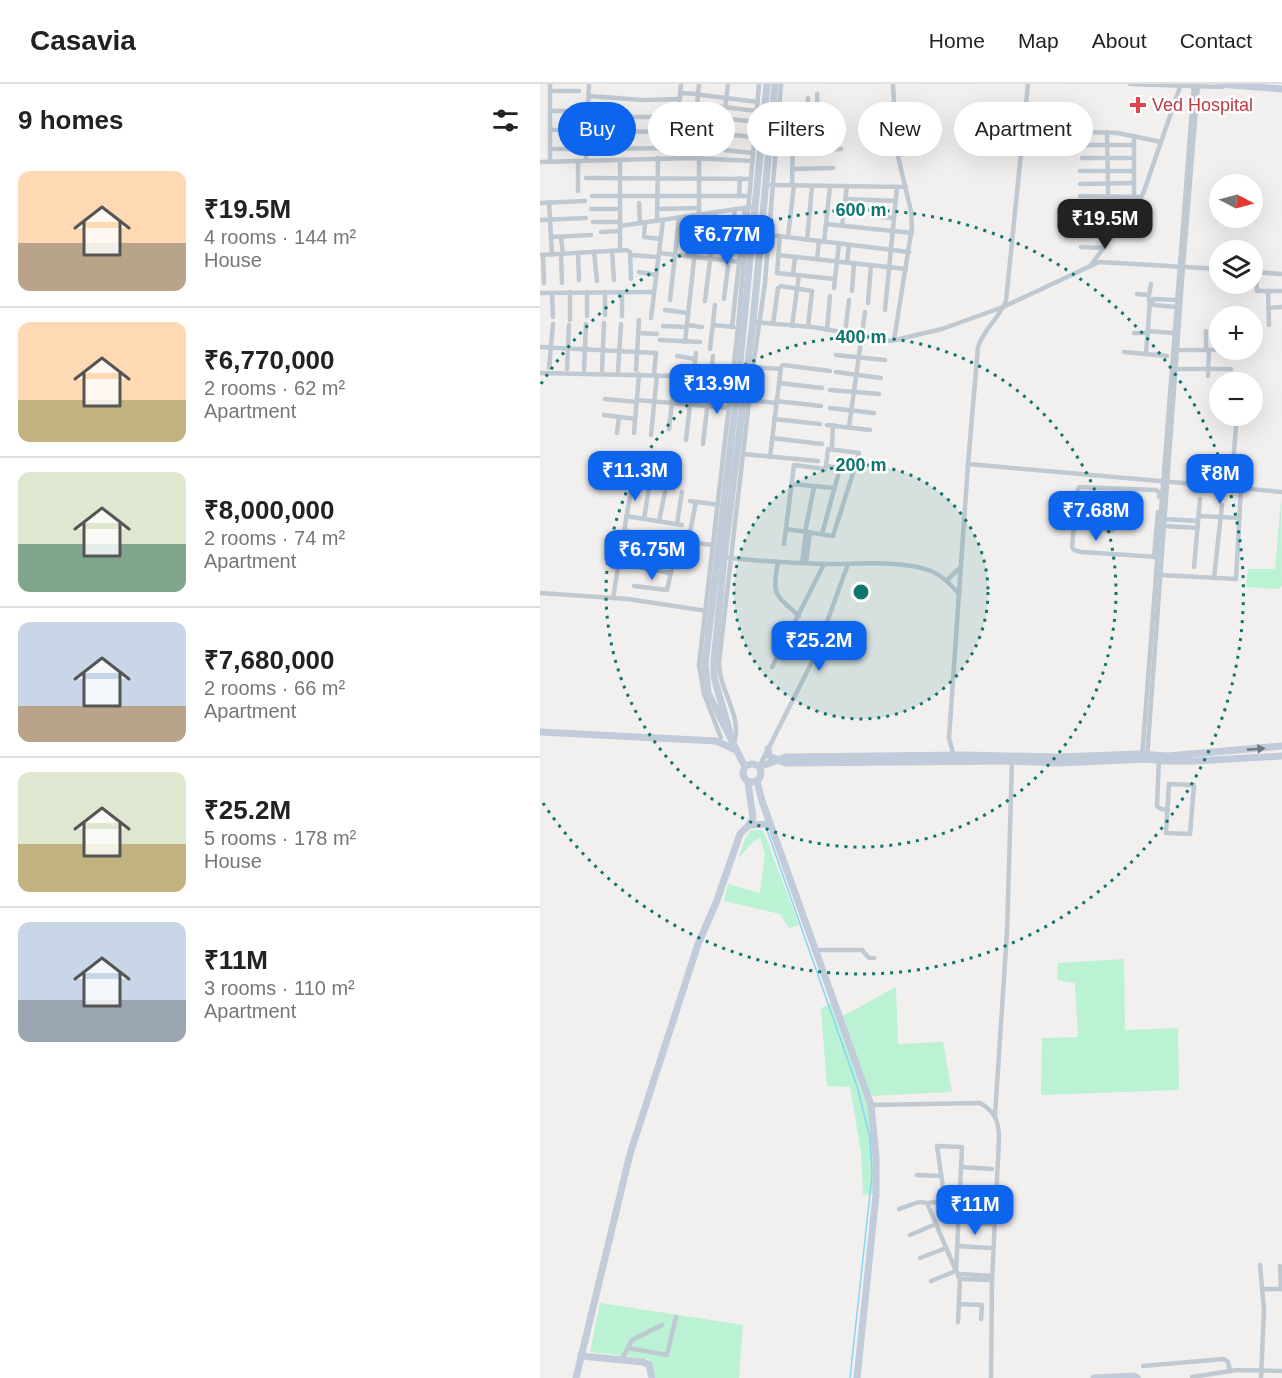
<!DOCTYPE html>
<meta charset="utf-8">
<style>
:root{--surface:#fff;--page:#f2f2f2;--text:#222;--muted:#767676;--line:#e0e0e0;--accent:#0d65ee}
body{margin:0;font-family:Arial,sans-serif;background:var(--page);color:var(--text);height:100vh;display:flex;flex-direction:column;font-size:22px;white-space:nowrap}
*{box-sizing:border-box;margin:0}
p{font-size:20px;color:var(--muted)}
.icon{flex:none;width:33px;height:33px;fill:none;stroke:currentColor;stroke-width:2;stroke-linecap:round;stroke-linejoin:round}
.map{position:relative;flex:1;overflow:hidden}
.sheet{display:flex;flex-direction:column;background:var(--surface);width:540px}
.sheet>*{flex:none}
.banner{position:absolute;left:18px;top:18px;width:570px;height:54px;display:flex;gap:12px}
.needle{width:39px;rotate:96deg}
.buttons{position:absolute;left:669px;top:90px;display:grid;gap:12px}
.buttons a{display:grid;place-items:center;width:54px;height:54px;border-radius:50%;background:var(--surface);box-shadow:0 6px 24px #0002;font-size:30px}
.price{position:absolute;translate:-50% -51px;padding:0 14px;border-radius:12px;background:var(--accent);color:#fff;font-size:20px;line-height:39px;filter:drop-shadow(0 2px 3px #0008)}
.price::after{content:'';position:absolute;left:50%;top:36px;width:18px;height:14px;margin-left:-9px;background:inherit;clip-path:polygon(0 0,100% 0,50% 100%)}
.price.on{background:#222;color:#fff}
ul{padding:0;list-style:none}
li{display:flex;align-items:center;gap:18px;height:150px;padding:0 18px}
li+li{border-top:2px solid var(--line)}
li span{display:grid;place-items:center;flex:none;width:168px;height:120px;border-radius:12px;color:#555}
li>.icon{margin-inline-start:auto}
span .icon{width:72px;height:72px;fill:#fffc;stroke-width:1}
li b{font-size:26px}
h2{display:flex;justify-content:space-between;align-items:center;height:72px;padding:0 18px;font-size:26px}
.tag{padding:0 21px;border-radius:27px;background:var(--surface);box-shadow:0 6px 24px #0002;font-size:21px;line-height:54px}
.tag.on{background:var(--accent);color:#fff}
header{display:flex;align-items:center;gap:36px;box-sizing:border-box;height:84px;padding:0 30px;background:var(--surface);border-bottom:2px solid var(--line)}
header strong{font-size:28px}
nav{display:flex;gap:33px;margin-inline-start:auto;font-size:21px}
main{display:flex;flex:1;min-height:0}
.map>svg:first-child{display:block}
.green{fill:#bbf2d3}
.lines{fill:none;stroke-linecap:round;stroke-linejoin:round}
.stream{stroke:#85d6f2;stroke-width:1.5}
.street{stroke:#bfc9d2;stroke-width:4.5}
.secondary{stroke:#c1cbd9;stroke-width:7}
.oneway{fill:#6b7683}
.ring{fill:none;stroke:#0f766e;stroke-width:3;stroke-dasharray:3 6}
.health-dot{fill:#e0444e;stroke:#fff;stroke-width:2}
.labels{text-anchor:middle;stroke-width:5;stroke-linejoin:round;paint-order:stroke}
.health-label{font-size:18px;fill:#be3a42;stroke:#fff;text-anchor:start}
.centre{fill:#0f766e;stroke:#fff;stroke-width:3}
.ring-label{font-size:18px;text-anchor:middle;font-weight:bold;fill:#0f766e;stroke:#fff;stroke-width:5;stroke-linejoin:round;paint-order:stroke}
</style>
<header>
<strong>Casavia</strong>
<nav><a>Home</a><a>Map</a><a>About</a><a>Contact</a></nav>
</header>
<main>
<section class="sheet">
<h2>9 homes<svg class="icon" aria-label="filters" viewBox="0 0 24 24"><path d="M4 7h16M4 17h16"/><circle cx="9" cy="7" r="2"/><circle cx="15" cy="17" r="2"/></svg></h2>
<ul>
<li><span style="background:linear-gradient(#ffd9b3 60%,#b9a48a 0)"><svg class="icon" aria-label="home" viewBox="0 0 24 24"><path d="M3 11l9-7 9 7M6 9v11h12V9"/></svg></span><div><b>₹19.5M</b><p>4 rooms · 144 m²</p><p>House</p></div></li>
<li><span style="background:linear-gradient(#ffd9b3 65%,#c2b280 0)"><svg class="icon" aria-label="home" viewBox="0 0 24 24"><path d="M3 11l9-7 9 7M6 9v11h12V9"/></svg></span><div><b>₹6,770,000</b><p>2 rooms · 62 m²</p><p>Apartment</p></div></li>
<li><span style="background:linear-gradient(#dfe7d0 60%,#7fa58c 0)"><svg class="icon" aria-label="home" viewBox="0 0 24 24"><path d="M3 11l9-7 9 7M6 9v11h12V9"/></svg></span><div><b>₹8,000,000</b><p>2 rooms · 74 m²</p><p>Apartment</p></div></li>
<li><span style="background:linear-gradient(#c9d6e8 70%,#b9a48a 0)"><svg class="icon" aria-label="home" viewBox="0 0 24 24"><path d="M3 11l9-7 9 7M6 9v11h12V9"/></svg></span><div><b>₹7,680,000</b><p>2 rooms · 66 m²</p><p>Apartment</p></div></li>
<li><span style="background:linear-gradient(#dfe7d0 60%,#c2b280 0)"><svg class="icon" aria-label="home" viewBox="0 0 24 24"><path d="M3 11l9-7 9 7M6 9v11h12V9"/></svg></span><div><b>₹25.2M</b><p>5 rooms · 178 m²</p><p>House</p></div></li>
<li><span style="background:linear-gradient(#c9d6e8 65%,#9aa5b1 0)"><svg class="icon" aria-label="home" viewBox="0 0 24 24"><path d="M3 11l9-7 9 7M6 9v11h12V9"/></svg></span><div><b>₹11M</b><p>3 rooms · 110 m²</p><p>Apartment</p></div></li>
</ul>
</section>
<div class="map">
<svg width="742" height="1294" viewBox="0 0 742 1294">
<rect width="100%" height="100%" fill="#f2efef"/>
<!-- green -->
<g class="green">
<path d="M741 414 742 502 738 505 706 503 708 485H735Z"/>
<path d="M211 746H223L259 841 249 844 240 830 184 817 188 800 220 809 225 770 220 754 213 758 198 775 205 755Z"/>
<path d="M584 875 585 946 638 944 639 1006 501 1011 502 954 538 953 535 899 517 896 518 879Z"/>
<path d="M356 903 358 960 403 958 412 1008 331 1012 303 932Z"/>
<path d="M292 919 328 1021 334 1073V1110L323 1111 321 1068 310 1003 287 1002 281 924Z"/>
<path d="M60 1219 203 1241 199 1294H116L109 1275 50 1268Z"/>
</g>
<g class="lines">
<!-- stream -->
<path class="stream" d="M227 746 317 1002 330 1054 332 1091 310 1294"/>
<!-- street -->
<g class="street">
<path d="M10 0V78"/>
<path d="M353 0 356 64 371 127 372 143 354 256"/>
<path d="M590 0 682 3"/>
<path d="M10 7H39"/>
<path d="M140 9 158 10"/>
<path d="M277 10 279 56"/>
<path d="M162 11 218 18"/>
<path d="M49 12 102 16 140 15"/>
<path d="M157 20 217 27"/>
<path d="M244 25H268"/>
<path d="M245 25 246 38H278"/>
<path d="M10 27H39"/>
<path d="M139 27 156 28"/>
<path d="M48 30 89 33H138"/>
<path d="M156 31 216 38"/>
<path d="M184 35 188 0"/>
<path d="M268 39V14"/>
<path d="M10 46H39"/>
<path d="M47 47 137 48"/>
<path d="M154 47 214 53"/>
<path d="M546 48 578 49 621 58"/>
<path d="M567 48 569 156"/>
<path d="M594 52V113"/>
<path d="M543 61H594"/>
<path d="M153 63 213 69"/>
<path d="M10 65H39"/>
<path d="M47 65 135 64"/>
<path d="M253 66 301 65"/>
<path d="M134 74 141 0"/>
<path d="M152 74 159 0"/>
<path d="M542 74H594"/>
<path d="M38 77V107"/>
<path d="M46 77 49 0"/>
<path d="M0 78 152 74 213 77"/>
<path d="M252 85 293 84"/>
<path d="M540 87H594"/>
<path d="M46 94 211 95"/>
<path d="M540 100 594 99"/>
<path d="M231 101 366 103"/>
<path d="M252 101 253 56"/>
<path d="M52 112H209"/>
<path d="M199 112 200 94"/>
<path d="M540 112 601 113"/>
<path d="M306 115 356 117"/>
<path d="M9 118 12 171"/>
<path d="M0 119 45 117"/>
<path d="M99 119 100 139"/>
<path d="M51 125H80"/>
<path d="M117 125 159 124"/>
<path d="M541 125H591"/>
<path d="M331 132 354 134"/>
<path d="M0 136 46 134"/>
<path d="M117 137 118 74"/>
<path d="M53 138H80"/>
<path d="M105 138 104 153 120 155"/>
<path d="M540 138 583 137"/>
<path d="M286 140 372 149"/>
<path d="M80 142 211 123"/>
<path d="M302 142 307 102"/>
<path d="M61 148 80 147"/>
<path d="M222 150 369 168"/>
<path d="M540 151H569"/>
<path d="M240 152 237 189 295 195"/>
<path d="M11 153 51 151"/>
<path d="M21 153 23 170"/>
<path d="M248 153 254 101"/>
<path d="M267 156 272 102"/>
<path d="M284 158 290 102"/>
<path d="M541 163 563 164"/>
<path d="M80 166V76"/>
<path d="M72 167 74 196"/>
<path d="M54 168 57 197"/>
<path d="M38 169 39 196"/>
<path d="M119 169 201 178"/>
<path d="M21 170 22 199"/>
<path d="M0 171 87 166 90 168 91 195"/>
<path d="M3 171 4 199"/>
<path d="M90 171 118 173"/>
<path d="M238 171 366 185"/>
<path d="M277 175 279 157"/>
<path d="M307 178 309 161"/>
<path d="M551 181 603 110 641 0"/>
<path d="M99 188 116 191"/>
<path d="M712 188 742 190"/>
<path d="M716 188 717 207H742"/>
<path d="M253 191 255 173"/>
<path d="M294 204 299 159"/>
<path d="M312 207 314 179"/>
<path d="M728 207 729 241"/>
<path d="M47 208V232"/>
<path d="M65 208V231"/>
<path d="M0 209 114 208"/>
<path d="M12 209 13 233"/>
<path d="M597 210 609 211V217"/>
<path d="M609 211 611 200"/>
<path d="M184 215 195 125"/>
<path d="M130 216 139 134"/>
<path d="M165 217 176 128"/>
<path d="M610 217 606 270 627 272"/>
<path d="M610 217 614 221 636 223"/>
<path d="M610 217 614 215 637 216"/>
<path d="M328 219 331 181"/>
<path d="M728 224 742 223"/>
<path d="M125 226 148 229"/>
<path d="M345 226 357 103"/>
<path d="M82 232V208"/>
<path d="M111 234 123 136"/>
<path d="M30 236V208"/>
<path d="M213 238 273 243 351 257 402 245 463 223 559 178 680 185"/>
<path d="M233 240 238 204 241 202 272 207 268 243"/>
<path d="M147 241 162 243"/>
<path d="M173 241 194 243"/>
<path d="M123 242 146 243"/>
<path d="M252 242 259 191"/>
<path d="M192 243 205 124"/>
<path d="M287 246 290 212"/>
<path d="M607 247 634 249"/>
<path d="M99 249 117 250"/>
<path d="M305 249 309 216"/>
<path d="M594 249H607"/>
<path d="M120 256 160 258"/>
<path d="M145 258 159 131V74"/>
<path d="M0 263 116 269 114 291"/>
<path d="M170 265 175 221"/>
<path d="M637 266H693"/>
<path d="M666 266V247"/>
<path d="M584 268 606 270"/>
<path d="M296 271 345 276"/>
<path d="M137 272 155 275"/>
<path d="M213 283 240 285"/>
<path d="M9 284 13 240"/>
<path d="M27 285 29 241"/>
<path d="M635 285H691"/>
<path d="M44 286 46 240"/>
<path d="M96 286 99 236"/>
<path d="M62 287 64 239"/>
<path d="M78 287 81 240"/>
<path d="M296 288 341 294"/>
<path d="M0 289 135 292 194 298"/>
<path d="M668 292 669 266"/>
<path d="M699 298V294"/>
<path d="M239 299 282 304"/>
<path d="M290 306 339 310"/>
<path d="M65 315 97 318"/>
<path d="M97 316 189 324"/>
<path d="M209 316 236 319"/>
<path d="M236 317 281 322"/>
<path d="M290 324 334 329"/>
<path d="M64 331 95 335"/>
<path d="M234 335 280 340"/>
<path d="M287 341 330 346"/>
<path d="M309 343 325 228"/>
<path d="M129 345 135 292"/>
<path d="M77 349 79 333"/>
<path d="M94 349 99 290"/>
<path d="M111 351 117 291"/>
<path d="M232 354 282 360"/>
<path d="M146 356 156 269"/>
<path d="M163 360 173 272"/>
<path d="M292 362 293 341"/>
<path d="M203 370 278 377"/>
<path d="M230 373 241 283 243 281 290 287"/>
<path d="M428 380 742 408"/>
<path d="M252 400 294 404"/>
<path d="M691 403 697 332"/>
<path d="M150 417 180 421"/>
<path d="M86 432 142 441"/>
<path d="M659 432 700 434"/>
<path d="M104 435 109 404"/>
<path d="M625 435 658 437"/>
<path d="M119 437 125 408"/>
<path d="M137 440 142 408"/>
<path d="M624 442 658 444"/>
<path d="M534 443 573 446"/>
<path d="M246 445 293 452 314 386"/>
<path d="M84 447 103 450"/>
<path d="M265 448 274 403"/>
<path d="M282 450 300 384 314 386 319 369 288 365 286 382 300 384"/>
<path d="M148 458 156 418"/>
<path d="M244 460 254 381 285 385 286 382"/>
<path d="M103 465 134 470"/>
<path d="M81 466 96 467"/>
<path d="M118 467 121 448"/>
<path d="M614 473 618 428"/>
<path d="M618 473 541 468 534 466 532 463 537 408 539 403 616 406 619 408V413"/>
<path d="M188 474C220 477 253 479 285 480 316 480 362 476 391 487 403 492 410 500 419 510"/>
<path d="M238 478C232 512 234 509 259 532"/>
<path d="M262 479 266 448"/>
<path d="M266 479 270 448"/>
<path d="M98 483 131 489"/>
<path d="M654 483 660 415"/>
<path d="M621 491 696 495 701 404"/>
<path d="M674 494 682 421"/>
<path d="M407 496 420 484"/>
<path d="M94 502 127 506 138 457 173 461"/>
<path d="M0 509 88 515 167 527"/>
<path d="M73 514 92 400"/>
<path d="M232 583 284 480"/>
<path d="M181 654 164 610 159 581 198 244 219 0"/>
<path d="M194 659C203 631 179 608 179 578L213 283 225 199 241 0"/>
<path d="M414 673 409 654 428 380 438 263C444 245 459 234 466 217L488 0"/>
<path d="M602 673 654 0"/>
<path d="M607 673 643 182 658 0"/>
<path d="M619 674 617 722 621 725 628 726"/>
<path d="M219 683 274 574 308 480"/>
<path d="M629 700 654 701 650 750 626 749Z"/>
<path d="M275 866H322L329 874H334"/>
<path d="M331 1021 440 1019C455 1027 459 1038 459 1055L452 1196 451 1294"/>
<path d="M455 1031 467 848 472 677"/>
<path d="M421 1083 452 1085"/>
<path d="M377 1091 401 1092"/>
<path d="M420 1110 452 1111"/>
<path d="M359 1125 379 1118 387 1119"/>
<path d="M418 1137 452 1140"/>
<path d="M370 1151 396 1140"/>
<path d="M418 1162 450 1164"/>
<path d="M380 1174 406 1164"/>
<path d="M720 1181 724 1226 721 1294"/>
<path d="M740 1182 741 1205"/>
<path d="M452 1196 420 1195 418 1192 420 1190 452 1192"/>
<path d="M391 1197 416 1187 387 1119 405 1117 397 1062 422 1063 416 1187 419 1191"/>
<path d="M723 1205H741"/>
<path d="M419 1220 442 1221 441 1235"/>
<path d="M418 1238 420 1195"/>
<path d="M88 1264 127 1271 136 1233"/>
<path d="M82 1275 92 1256 122 1241"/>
<path d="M603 1282 684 1275 688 1278 690 1287"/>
<path d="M652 1293 697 1286 742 1287"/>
</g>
<!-- secondary -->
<g class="secondary">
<path d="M679 0 742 5"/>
<path d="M0 648 176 657 196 666"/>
<path d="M190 649 174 593V577L184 474 213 238 235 0"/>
<path d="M228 665 229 672 245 679 472 677 519 679 607 675 623 677H655L742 672"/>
<circle cx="212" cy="689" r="9"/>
<path d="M205 683 168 609 165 580 198 298 227 0"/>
<path d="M219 683 246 673 424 671 518 673 599 670 628 672 742 662"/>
<path d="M217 697 222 717 331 1021 336 1073V1111L317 1294"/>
<path d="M209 741 230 740"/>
<path d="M41 1272 103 1278 109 1281 112 1294"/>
<path d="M36 1294 90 1070 158 860 176 819 200 750 209 741 213 734 208 698"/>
<path d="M554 1294 594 1292 597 1294"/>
</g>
</g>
<!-- one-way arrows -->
<defs><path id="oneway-solid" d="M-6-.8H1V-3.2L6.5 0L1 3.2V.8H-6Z" transform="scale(1.5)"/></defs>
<use class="oneway" href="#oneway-solid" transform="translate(716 665) rotate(-5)"/>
<!-- distance rings -->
<circle cx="321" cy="508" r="127" fill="#0f766e" fill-opacity=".12"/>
<g class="ring">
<circle cx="321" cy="508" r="127"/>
<circle cx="321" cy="508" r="255"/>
<path d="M1 300A382 382 0 1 1 1 716"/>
</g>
<!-- markers -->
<path class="health-dot" d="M595 12h6v6h6v6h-6v6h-6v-6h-6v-6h6z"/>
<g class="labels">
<!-- health labels -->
<g class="health-label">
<text x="612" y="27">Ved Hospital</text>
</g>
</g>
<circle cx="321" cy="508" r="9" class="centre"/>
<g class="ring-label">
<text x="321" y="132">600 m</text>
<text x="321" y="259">400 m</text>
<text x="321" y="387">200 m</text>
</g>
</svg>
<div class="buttons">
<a><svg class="needle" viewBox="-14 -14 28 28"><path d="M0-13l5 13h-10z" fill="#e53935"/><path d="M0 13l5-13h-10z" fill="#767676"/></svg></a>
<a><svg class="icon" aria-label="layers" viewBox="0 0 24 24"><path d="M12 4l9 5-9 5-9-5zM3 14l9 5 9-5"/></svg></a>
<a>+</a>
<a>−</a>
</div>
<b class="price on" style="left:565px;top:166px">₹19.5M</b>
<b class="price" style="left:187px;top:182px">₹6.77M</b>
<b class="price" style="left:177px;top:331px">₹13.9M</b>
<b class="price" style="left:95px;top:418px">₹11.3M</b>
<b class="price" style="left:680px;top:421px">₹8M</b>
<b class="price" style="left:556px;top:458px">₹7.68M</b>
<b class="price" style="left:112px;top:497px">₹6.75M</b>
<b class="price" style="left:279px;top:588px">₹25.2M</b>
<b class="price" style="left:435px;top:1152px">₹11M</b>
<div class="banner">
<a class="tag on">Buy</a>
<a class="tag">Rent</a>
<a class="tag">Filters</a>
<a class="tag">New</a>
<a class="tag">Apartment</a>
</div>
</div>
</main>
